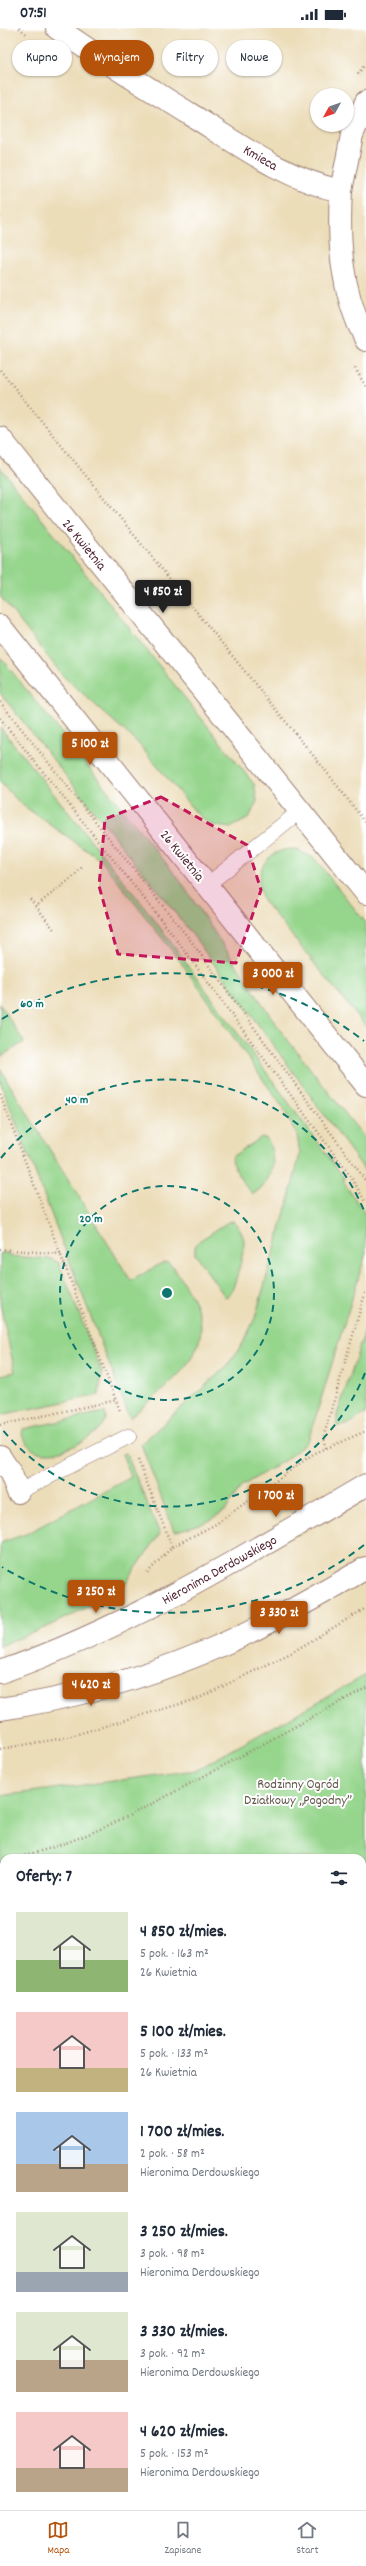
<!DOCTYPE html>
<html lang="pl">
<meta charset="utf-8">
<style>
:root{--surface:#fff;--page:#f2f2f3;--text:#1f2937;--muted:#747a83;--line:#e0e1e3;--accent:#b45309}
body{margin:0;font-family:Dekko,sans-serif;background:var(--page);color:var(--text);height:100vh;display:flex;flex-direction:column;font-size:15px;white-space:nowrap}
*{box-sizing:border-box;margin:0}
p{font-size:13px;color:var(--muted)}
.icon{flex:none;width:22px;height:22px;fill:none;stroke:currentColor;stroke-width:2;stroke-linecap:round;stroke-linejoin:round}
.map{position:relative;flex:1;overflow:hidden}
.drawer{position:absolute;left:0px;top:1826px;width:366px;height:656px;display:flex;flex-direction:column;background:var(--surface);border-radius:12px 12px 0 0;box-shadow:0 1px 3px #0004}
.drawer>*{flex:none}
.guide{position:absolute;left:12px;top:12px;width:342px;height:36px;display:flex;gap:8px}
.needle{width:26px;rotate:230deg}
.controls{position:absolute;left:310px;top:60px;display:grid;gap:8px}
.controls a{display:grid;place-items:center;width:44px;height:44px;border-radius:50%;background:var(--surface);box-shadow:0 1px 3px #0004;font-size:20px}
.price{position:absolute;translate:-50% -34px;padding:0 9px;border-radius:4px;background:var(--accent);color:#fff;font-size:13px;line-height:26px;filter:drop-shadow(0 1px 2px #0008)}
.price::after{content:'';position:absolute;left:50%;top:24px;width:12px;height:9px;margin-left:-6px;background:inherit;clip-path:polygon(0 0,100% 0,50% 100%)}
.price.selected{background:#222;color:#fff}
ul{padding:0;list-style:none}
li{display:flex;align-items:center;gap:12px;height:100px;padding:0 16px}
li span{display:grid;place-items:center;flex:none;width:112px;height:80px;border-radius:0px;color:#555}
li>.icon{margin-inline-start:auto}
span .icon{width:48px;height:48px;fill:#fffc;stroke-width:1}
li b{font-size:17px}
h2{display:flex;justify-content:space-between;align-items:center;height:48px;padding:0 16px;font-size:17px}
.chip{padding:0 14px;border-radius:18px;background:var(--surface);box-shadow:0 1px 3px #0004;font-size:14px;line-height:36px}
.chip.selected{background:var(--accent);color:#fff}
.status{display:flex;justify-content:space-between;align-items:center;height:28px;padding:0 20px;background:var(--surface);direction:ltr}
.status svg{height:11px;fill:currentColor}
.menu{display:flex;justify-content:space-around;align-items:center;height:56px;border-top:1px solid var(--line);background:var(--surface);font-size:11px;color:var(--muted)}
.menu a{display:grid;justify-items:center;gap:2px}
.menu .selected{color:var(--accent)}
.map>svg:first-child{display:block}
.green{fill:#95d58c;stroke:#707a5c}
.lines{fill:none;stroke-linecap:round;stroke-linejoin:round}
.service-casing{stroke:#9b7e72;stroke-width:16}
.minor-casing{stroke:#9b7e72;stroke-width:24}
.tertiary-casing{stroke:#9b7e72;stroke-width:24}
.path{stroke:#9b7e72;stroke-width:2.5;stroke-dasharray:1 3;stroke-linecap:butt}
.service{stroke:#fff;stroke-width:15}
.minor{stroke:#fff;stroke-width:22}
.tertiary{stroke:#fff;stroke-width:22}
.marked{fill:#c2185b;fill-opacity:0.2;stroke:#c2185b;stroke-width:3;stroke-dasharray:8 5;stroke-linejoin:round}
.ring{fill:none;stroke:#0f766e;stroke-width:2;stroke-dasharray:7 5}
.labels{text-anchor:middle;stroke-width:4;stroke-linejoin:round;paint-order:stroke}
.street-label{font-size:14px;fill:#4a1f2b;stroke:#fff}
.park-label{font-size:14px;fill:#605648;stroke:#fff}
.centre{fill:#0f766e;stroke:#fff;stroke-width:2}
.ring-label{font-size:12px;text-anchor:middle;font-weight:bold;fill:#0f766e;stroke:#fff;stroke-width:4;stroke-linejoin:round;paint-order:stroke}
</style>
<div class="status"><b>07:51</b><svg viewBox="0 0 49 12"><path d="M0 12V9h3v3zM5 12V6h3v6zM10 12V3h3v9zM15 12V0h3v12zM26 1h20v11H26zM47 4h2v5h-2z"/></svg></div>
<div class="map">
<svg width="366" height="2482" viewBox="0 0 366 2482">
<rect width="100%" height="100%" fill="#fff"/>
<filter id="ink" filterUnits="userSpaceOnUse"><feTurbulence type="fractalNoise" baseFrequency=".025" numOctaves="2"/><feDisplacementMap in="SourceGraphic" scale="8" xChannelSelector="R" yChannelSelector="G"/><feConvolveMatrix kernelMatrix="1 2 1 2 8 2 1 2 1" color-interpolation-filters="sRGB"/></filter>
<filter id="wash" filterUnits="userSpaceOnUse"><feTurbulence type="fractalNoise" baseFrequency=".012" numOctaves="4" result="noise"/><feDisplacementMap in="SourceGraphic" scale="16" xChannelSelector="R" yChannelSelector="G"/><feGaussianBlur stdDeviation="0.9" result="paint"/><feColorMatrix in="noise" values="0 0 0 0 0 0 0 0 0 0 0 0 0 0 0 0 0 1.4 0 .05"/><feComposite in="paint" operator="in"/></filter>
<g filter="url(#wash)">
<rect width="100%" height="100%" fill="#ecddb9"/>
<!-- green -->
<g class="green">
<path d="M0 439 254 756 257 773 249 790 230 800 210 797 198 787 137 714 63 648 0 568Z"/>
<path d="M0 629 178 850 280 1002 366 1112V1144L192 906 0 665Z"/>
<path d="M0 699 150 886 344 1150V1155L366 1187V1225L309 1410 305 1416 285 1432 242 1458 226 1482 209 1493 177 1503H174L141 1416 227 1338 243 1315 255 1290 289 1170 300 1126 297 1107 283 1080 183 937 102 833 21 776 0 754Z"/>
<path d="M295 821 314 830 366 895V999L263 872C251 846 266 820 295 821Z"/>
<path d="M0 976 24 1014 0 1029Z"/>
<path d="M0 1041 131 1253 160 1236 167 1234C177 1241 182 1254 189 1264 226 1322 168 1355 130 1390L0 1053Z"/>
<path d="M262 1109 267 1111C278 1130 273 1154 253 1166L243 1155 231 1133 233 1128Z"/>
<path d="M233 1193C238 1197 242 1205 244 1212 245 1221 234 1267 226 1270L195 1226V1219L199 1213 228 1194Z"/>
<path d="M0 1225H8V1228L51 1231 59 1235 102 1344 99 1367 0 1387V1347L15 1344 0 1276Z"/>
<path d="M366 1299V1385L347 1397 337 1398V1387Z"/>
<path d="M105 1384 106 1391C98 1409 59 1430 39 1424 30 1422 26 1414 22 1407L23 1401Z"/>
<path d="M126 1425 160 1506 120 1563 47 1599 0 1618V1515L26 1506 131 1449 122 1426Z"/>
<path d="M366 1647V2229L362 2245V1830H4V2478H303L302 2482H0V1768L196 1742Z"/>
</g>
</g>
<g filter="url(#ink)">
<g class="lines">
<defs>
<g id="service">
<path d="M207 857 300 783"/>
<path d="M18 1464 129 1408"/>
</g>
<g id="minor">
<path d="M57 0C100 31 145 58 190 86 238 116 285 151 341 163 338 216 341 264 366 312"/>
<path d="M341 163 352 107 366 74"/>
<path d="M0 1429 11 1446 18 1464"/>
<path d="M0 1644C130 1599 248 1526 366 1457"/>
<path d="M0 1681C69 1671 140 1651 205 1624 261 1601 314 1570 366 1540"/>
</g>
<g id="tertiary">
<path d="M0 410 366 865"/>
<path d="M0 598 366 1057"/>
</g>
</defs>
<!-- service casing -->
<use href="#service" class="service-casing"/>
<!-- minor casing -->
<use href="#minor" class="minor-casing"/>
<!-- tertiary casing -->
<use href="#tertiary" class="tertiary-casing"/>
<!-- path -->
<g class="path">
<path d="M19 0 28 7"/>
<path d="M358 46 366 35"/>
<path d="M355 340 366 359"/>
<path d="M0 342 325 742 366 795"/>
<path d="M0 674 191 913 366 1153"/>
<path d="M0 690 170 903 351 1149 366 1175"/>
<path d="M30 871 36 878 73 849 83 838"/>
<path d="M36 878 55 903"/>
<path d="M0 1067 120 1383"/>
<path d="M0 1221 61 1226"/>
<path d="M0 1397 117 1372"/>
<path d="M326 1420 324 1407 366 1262"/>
<path d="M138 1432 172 1519 147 1545"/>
<path d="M172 1519 216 1496 313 1426 366 1403"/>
<path d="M0 1721 64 1710 197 1671 291 1625 366 1580"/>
<path d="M13 1830C81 1816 143 1781 204 1748 258 1719 312 1689 366 1660"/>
<path d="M0 1833 4 1832"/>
<path d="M362 1911 366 1909"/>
<path d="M0 2055 4 2054"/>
<path d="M362 2201 366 2184"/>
<path d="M362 2454 366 2438"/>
<path d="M50 2482 51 2478"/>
<path d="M292 2482 293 2478"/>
<path d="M355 2482 356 2478"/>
</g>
<!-- service -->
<use href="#service" class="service"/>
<!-- minor -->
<use href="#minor" class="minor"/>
<!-- tertiary -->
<use href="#tertiary" class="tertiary"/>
</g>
</g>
<!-- marked area -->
<path class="marked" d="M161 769 247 817 261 862 236 935 118 926 99 858 105 791Z"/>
<!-- distance rings -->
<g class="ring">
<circle cx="167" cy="1265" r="107"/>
<path d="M365 1345A214 214 0 0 1 1 1400M1 1130A214 214 0 0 1 365 1185"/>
<path d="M364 1517A320 320 0 0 1 2 1539M2 991A320 320 0 0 1 364 1013"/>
</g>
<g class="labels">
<!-- street labels -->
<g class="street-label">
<text transform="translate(261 129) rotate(30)" y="5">Kmieca</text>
<text transform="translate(85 516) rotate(51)" y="5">26 Kwietnia</text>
<text transform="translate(183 827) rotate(51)" y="5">26 Kwietnia</text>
<text transform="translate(219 1541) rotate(-29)" y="5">Hieronima Derdowskiego</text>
</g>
<!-- park labels -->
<g class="park-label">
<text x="298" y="1760">Rodzinny Ogród<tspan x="298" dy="16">Działkowy „Pogodny”</tspan></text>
</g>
</g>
<circle cx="167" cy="1265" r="6" class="centre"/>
<g class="ring-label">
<text x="32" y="979">60 m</text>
<text x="77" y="1075">40 m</text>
<text x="91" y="1194">20 m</text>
</g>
</svg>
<div class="controls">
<a><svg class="needle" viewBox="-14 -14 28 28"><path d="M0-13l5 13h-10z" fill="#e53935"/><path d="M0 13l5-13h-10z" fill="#747a83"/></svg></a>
</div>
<b class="price selected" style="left:163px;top:586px">4 850 zł</b>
<b class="price" style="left:90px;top:738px">5 100 zł</b>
<b class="price" style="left:273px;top:968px">3 000 zł</b>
<b class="price" style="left:276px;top:1490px">1 700 zł</b>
<b class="price" style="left:96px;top:1586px">3 250 zł</b>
<b class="price" style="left:279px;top:1607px">3 330 zł</b>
<b class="price" style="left:91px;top:1679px">4 620 zł</b>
<div class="guide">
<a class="chip">Kupno</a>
<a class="chip selected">Wynajem</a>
<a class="chip">Filtry</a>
<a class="chip">Nowe</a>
</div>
<section class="drawer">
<h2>Oferty: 7<svg class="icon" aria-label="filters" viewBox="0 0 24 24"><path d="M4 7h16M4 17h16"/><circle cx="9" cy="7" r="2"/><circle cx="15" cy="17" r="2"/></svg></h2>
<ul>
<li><span style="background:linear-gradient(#dfe7d0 60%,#8fb573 0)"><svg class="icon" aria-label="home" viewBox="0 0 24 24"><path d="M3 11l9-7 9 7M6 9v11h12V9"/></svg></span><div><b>4 850 zł/mies.</b><p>5 pok. · 163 m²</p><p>26 Kwietnia</p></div></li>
<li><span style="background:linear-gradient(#f6c9c9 70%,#c2b280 0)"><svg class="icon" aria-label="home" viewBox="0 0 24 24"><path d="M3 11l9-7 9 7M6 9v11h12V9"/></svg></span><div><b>5 100 zł/mies.</b><p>5 pok. · 133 m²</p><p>26 Kwietnia</p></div></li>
<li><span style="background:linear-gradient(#a9c7e8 65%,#b9a48a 0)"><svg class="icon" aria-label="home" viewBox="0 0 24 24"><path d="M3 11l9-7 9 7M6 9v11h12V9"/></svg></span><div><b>1 700 zł/mies.</b><p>2 pok. · 58 m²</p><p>Hieronima Derdowskiego</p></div></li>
<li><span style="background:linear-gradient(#dfe7d0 75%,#9aa5b1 0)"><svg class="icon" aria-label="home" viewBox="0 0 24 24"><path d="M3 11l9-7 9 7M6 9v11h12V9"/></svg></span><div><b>3 250 zł/mies.</b><p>3 pok. · 98 m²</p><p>Hieronima Derdowskiego</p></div></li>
<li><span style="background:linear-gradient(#dfe7d0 60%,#b9a48a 0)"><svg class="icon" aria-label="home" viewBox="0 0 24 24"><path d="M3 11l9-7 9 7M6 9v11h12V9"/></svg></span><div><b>3 330 zł/mies.</b><p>3 pok. · 92 m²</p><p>Hieronima Derdowskiego</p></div></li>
<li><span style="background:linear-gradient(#f6c9c9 70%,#b9a48a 0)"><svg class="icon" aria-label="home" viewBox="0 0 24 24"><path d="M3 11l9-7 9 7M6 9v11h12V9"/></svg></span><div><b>4 620 zł/mies.</b><p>5 pok. · 153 m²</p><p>Hieronima Derdowskiego</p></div></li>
</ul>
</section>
</div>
<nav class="menu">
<a class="selected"><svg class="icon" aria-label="map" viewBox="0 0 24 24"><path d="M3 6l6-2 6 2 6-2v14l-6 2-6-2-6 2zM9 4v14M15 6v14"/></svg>Mapa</a>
<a><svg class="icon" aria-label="saved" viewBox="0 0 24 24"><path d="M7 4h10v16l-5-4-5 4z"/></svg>Zapisane</a>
<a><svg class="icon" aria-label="home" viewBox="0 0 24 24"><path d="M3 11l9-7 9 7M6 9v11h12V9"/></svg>Start</a>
</nav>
